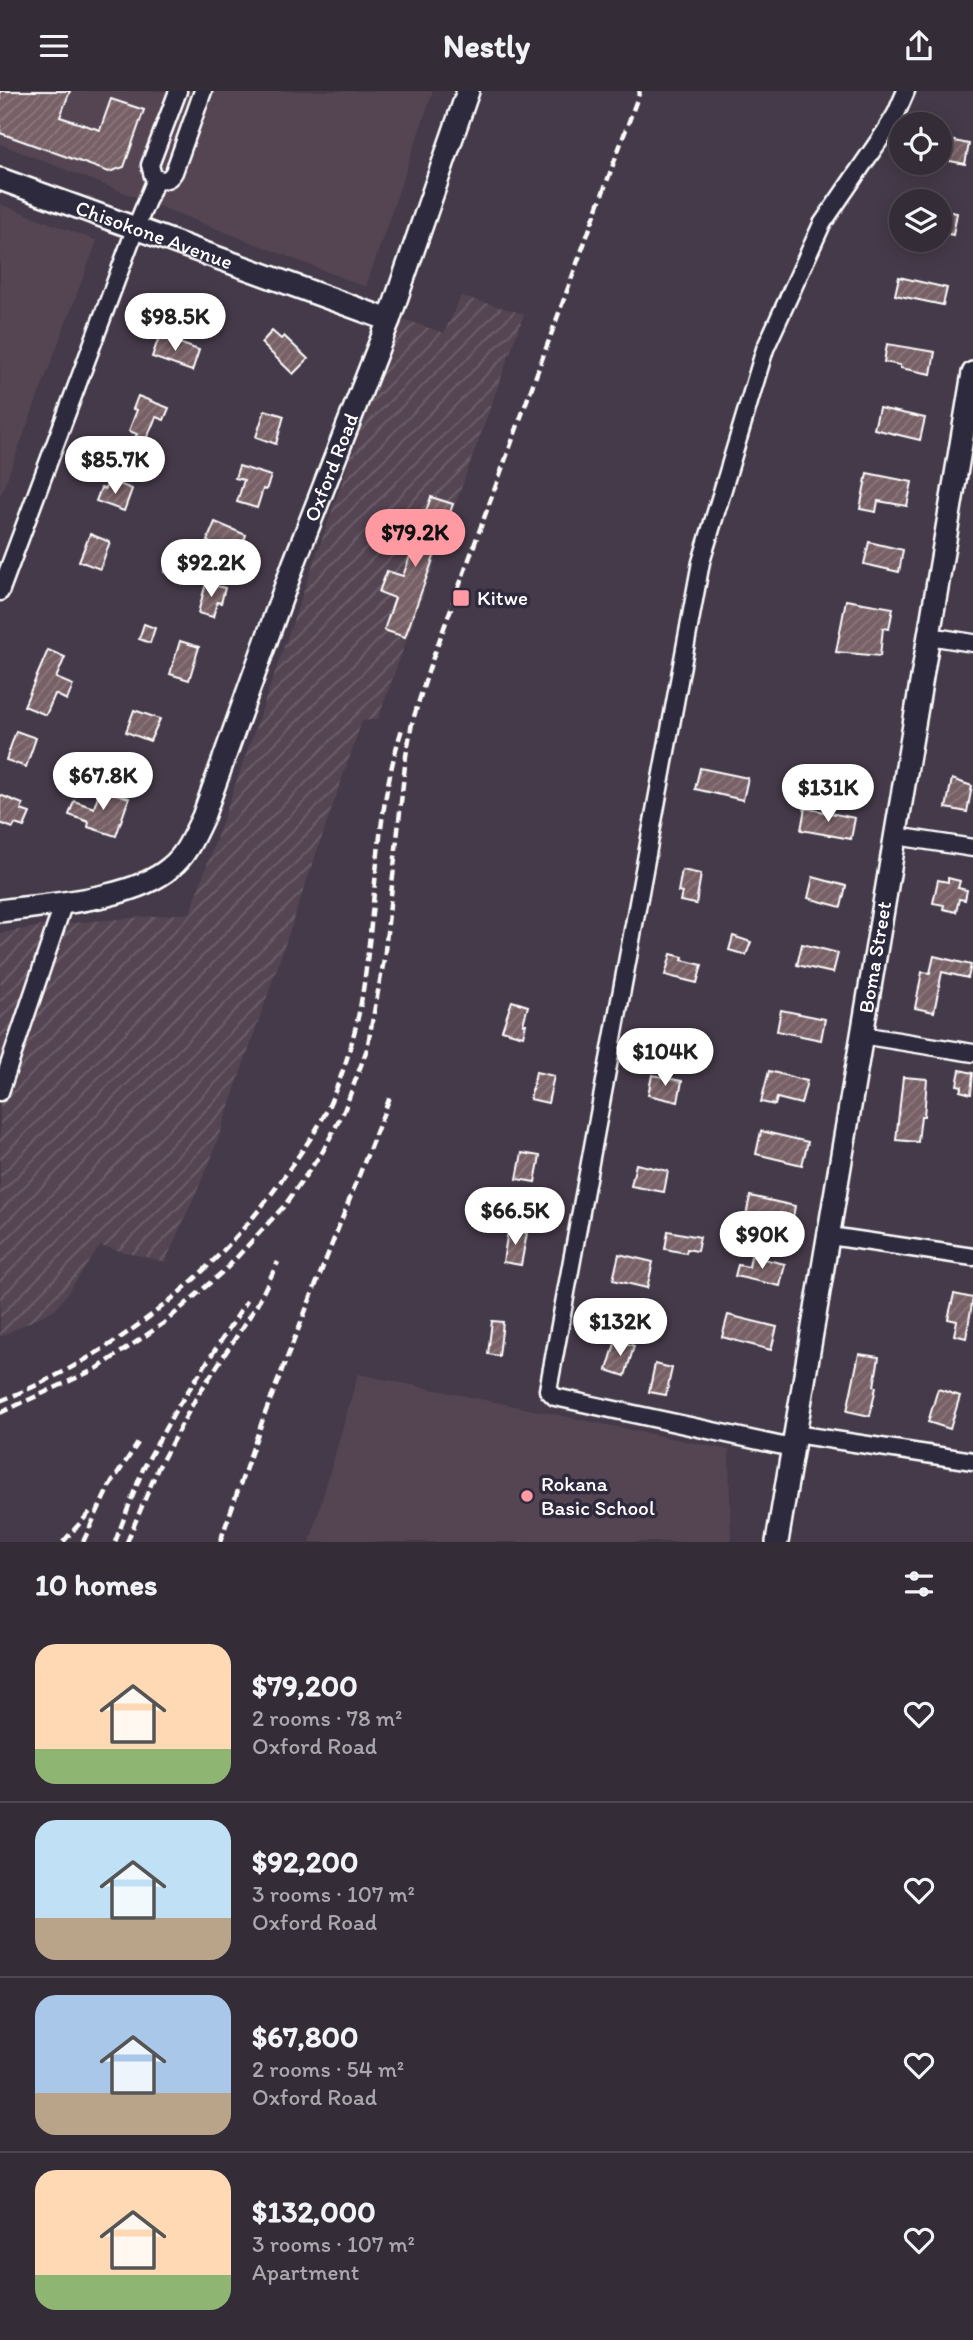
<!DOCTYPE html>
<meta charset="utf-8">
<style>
:root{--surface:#342c37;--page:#3f3842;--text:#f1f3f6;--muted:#a9a7ad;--line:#4e4852;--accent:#ff9aa2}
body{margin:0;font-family:Itim,sans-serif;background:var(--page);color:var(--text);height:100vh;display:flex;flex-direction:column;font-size:26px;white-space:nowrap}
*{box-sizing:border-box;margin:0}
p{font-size:23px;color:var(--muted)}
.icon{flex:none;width:38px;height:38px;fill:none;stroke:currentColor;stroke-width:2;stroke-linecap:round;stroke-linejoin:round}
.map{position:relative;height:1451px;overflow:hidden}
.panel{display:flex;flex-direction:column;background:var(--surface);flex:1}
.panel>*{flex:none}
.tools{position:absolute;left:889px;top:21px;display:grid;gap:14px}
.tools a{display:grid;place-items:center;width:63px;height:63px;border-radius:50%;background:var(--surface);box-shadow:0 4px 18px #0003,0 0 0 2px var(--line);font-size:35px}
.price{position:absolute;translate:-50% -60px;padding:0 16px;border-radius:24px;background:#fff;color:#222;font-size:23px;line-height:46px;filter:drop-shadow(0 2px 4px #0008)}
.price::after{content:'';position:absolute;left:50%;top:42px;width:21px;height:16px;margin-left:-10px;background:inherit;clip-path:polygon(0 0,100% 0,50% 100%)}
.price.on{background:var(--accent);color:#111}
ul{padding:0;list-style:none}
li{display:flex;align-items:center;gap:21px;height:175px;padding:0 35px}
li+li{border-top:2px solid var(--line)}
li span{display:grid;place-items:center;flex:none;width:196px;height:140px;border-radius:21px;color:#555}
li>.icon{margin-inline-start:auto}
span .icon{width:84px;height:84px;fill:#fffc;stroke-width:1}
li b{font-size:30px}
h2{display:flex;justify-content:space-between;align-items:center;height:84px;padding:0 35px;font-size:30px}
header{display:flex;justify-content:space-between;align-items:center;height:91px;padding:0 35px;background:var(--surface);font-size:32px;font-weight:700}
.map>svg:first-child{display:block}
.built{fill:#544552}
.industrial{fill:url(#industrial-furrows)}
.building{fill:url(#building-hatch);stroke:#fff;stroke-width:2}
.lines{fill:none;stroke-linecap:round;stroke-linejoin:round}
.street-casing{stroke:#fff;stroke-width:21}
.secondary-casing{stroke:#fff;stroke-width:26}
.street{stroke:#2f2a3d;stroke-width:16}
.secondary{stroke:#2f2a3d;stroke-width:21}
.rail{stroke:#fff;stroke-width:4.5;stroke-dasharray:10 5;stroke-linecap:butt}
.poi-dot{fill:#ff9aa2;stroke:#2f2a3d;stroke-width:2.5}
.labels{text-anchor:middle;stroke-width:7;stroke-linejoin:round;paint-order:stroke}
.street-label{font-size:21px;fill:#fff;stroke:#2f2a3d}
.poi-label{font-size:21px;fill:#fff;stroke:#2f2a3d;text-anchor:start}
</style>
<header><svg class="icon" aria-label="menu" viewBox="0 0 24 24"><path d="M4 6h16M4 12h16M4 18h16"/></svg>Nestly<svg class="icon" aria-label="share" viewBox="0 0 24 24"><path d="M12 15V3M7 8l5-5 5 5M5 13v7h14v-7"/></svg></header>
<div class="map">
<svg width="973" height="1451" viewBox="0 0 973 1451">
<defs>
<pattern id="industrial-furrows" width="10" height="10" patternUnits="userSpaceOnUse" patternTransform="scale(1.75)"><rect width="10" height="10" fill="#544552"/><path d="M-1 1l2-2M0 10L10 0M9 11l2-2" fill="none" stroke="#6e616c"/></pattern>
<pattern id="building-hatch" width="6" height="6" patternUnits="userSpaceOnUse" patternTransform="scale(1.75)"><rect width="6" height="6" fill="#776066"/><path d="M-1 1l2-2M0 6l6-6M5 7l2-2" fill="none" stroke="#8b787d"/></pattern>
</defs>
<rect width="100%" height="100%" fill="#453a49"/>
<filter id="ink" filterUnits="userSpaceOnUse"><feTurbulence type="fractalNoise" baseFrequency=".0143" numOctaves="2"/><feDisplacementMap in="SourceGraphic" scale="14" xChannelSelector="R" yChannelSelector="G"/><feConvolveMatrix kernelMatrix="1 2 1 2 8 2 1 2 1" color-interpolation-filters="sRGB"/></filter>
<g filter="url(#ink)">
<!-- built -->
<g class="built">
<path d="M0 0H433L366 196 0 53Z"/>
<path d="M0 113 97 150 0 406Z"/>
<path d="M358 1283 729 1359 731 1451H310Z"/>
</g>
<!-- industrial -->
<path class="industrial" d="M461 205 524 223 378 628 362 630 210 1071 165 1171 100 1155 57 1217 0 1246V842L47 834 190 822 400 227 444 242Z"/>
<!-- building -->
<g class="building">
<path d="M0 0H70L60 26 100 39 111 8 144 19 124 76 109 81 0 42Z"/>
<path d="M940 47 969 53 965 73 940 68Z"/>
<path d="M940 119 957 122 953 144 940 141Z"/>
<path d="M899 186 947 197 943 214 895 204Z"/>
<path d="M272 240 281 248 284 245 308 268 293 283 261 252Z"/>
<path d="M168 243 180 247 179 252 199 259 192 280 152 266 159 246 166 248Z"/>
<path d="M887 253 935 261 931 283 900 277V274L884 271Z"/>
<path d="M138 305 169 317 164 329 156 326 145 351 135 347 137 343 129 340 137 319 133 318Z"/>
<path d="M879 317 925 327 920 349 874 338Z"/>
<path d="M265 319 284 325 276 353 256 346Z"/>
<path d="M239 375 271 385 266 399 263 398 257 417 237 411 244 389 235 387Z"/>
<path d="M867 382 912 391 907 415 878 410 876 421 860 418Z"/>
<path d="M109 389 132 398 124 420 96 410 101 397 105 398Z"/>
<path d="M431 406 453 413 405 546 384 539 395 507 379 501 387 480 403 485Z"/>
<path d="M215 431 246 444 238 467 207 455 209 451 207 450Z"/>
<path d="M90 443 110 451 100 478 79 470Z"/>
<path d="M869 451 903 459 899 481 864 473Z"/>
<path d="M170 465 184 471 177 487 164 481Z"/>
<path d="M206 492 225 497 221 512 217 511 213 526 198 522Z"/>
<path d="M846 509 893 517 889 538 883 537 880 565 836 561Z"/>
<path d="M144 533 155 537 150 552 139 548Z"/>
<path d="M180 550 199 556 189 589 170 583Z"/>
<path d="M48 559 65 566 56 587 73 594 67 609 55 603 46 624 24 615Z"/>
<path d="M134 619 160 628 150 650 126 641Z"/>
<path d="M16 640 36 647 26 676 6 669Z"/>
<path d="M700 677 748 687 743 709 695 698Z"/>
<path d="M952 688 972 695 967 721 946 717Z"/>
<path d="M100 698 129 707 116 745 88 736 89 731 69 724 74 710 94 717Z"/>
<path d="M0 704 23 713 21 719 30 722 24 736 15 733 13 737 0 732Z"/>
<path d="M805 717 855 727 851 748 801 739Z"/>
<path d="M682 779 701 783 696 813 680 810 682 802 678 801Z"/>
<path d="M813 786 846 795 841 816 808 807Z"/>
<path d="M948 787 960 790 958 797 967 799 965 809 959 808 956 821 943 818 944 814 933 812 938 789 948 791Z"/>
<path d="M733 845 751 851 746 864 729 859Z"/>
<path d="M802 853 838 862 833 882 797 874Z"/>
<path d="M671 863 683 866 682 869 702 874 697 892 665 884Z"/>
<path d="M934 865 971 874 968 887 942 881 934 921 915 917 922 881 930 882Z"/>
<path d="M512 910 528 915 523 933H526L523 945 502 939Z"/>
<path d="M781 919 825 928 821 949 777 940Z"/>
<path d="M960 979 973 982 971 1003 960 1000 962 995 957 994Z"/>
<path d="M769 980 807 990 801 1013 777 1007 775 1014 761 1011Z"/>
<path d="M536 981 554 985 548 1012 530 1008Z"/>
<path d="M652 984 682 990 678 1011 648 1004Z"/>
<path d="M903 986 927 988 924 1025H921L918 1051 896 1049Z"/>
<path d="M761 1040 808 1051 802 1074 756 1063Z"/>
<path d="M522 1062 540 1065 535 1091 517 1088Z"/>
<path d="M636 1073 668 1080 664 1101 631 1095Z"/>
<path d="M750 1105 795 1115 791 1137 746 1125Z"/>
<path d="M468 1116 489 1121 486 1133 465 1128Z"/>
<path d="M508 1139 527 1142 521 1174 503 1171Z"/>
<path d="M668 1140 700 1146 697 1160 687 1158 686 1162 665 1158Z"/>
<path d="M619 1163 653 1171 647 1197 613 1189Z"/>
<path d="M751 1165 785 1173 780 1195 735 1185 738 1174 749 1176Z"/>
<path d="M954 1203 973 1207 966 1247 954 1244 957 1230 948 1228Z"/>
<path d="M728 1224 777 1236 771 1259 722 1246Z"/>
<path d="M492 1230 503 1231 499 1265 488 1263Z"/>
<path d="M616 1249 634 1255 625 1285 607 1279Z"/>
<path d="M859 1263 879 1266 874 1295 876 1296 870 1325 847 1320Z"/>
<path d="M655 1273 672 1277 666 1304 649 1301Z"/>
<path d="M938 1298 960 1305 950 1338 928 1331Z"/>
</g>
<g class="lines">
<defs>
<g id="street">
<path d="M178 0 150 74 153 85C161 91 169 90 174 81L203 0"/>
<path d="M0 501 136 136 156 88"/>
<path d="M929 545 973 552"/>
<path d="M896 745 973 757"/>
<path d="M861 944 973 962"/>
<path d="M0 1001 64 811"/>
<path d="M830 1145 973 1166"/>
<path d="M795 1343 973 1370"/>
<path d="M792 1357 555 1306 548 1299 701 471 765 258 822 133 885 41 896 23 906 0"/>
</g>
<g id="secondary">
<path id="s1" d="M0 88 389 229"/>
<path id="s2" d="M0 820C49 813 134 809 171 776 187 763 194 744 203 726L294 472 389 229 468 0"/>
<path id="s3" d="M777 1451 973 282"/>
</g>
</defs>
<!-- street casing -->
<use href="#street" class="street-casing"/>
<!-- secondary casing -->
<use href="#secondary" class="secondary-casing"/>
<!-- street -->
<use href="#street" class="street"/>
<!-- secondary -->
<use href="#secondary" class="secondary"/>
<!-- rail -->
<g class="rail">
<path d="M0 1310C117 1264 217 1183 288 1080 303 1058 320 1036 330 1012 344 981 353 950 360 917 377 823 373 726 403 635"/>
<path d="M0 1322 98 1277 164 1232 227 1177 285 1114 323 1060 344 1020 367 958 384 869 406 665 412 632 430 575 640 0"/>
<path d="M63 1451 90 1421"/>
<path d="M83 1451 109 1396 138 1352"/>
<path d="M115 1451 143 1378 175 1320 247 1210"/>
<path d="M127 1451 158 1377 196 1307 257 1214 278 1171"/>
<path d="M220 1451 264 1325 390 1006"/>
</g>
</g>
</g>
<!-- markers -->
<g class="poi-dot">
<rect x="452" y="498" width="18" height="18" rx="3.5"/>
<circle cx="527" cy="1405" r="7"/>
</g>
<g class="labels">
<!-- street labels -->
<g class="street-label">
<text dy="7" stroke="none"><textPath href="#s1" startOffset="164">Chisokone Avenue</textPath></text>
<text dy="7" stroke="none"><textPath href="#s2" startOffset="611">Oxford Road</textPath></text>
<text dy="7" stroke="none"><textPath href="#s3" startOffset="593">Boma Street</textPath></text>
</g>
<!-- poi labels -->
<g class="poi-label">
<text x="477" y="514">Kitwe</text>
<text x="541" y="1400">Rokana<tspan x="541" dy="24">Basic School</tspan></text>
</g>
</g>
</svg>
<div class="tools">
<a><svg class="icon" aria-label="locate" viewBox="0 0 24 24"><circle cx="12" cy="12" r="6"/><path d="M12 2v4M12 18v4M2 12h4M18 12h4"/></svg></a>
<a><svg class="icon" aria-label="layers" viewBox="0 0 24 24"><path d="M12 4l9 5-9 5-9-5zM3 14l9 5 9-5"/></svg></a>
</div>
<b class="price" style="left:175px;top:262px">$98.5K</b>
<b class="price" style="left:115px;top:405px">$85.7K</b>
<b class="price on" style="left:415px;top:478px">$79.2K</b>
<b class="price" style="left:211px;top:508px">$92.2K</b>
<b class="price" style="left:103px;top:721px">$67.8K</b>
<b class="price" style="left:828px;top:733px">$131K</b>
<b class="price" style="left:665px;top:997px">$104K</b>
<b class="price" style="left:515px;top:1156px">$66.5K</b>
<b class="price" style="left:762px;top:1180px">$90K</b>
<b class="price" style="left:620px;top:1267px">$132K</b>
</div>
<section class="panel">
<h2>10 homes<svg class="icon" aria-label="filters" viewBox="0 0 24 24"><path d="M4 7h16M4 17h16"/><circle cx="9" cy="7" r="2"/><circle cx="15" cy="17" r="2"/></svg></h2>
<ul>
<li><span style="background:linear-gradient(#ffd9b3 75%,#8fb573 0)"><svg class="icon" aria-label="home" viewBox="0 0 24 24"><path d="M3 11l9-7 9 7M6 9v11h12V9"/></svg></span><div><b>$79,200</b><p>2 rooms · 78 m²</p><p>Oxford Road</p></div><svg class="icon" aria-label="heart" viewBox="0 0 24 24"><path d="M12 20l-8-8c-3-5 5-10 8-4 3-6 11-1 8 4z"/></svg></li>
<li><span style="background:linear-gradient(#bfe0f5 70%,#b9a48a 0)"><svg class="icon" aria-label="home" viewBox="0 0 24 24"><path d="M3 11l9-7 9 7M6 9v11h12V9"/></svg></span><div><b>$92,200</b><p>3 rooms · 107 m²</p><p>Oxford Road</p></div><svg class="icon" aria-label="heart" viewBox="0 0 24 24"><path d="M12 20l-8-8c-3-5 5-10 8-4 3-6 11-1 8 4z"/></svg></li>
<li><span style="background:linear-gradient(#a9c7e8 70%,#b9a48a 0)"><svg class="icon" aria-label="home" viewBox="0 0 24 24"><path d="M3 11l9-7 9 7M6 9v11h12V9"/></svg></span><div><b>$67,800</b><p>2 rooms · 54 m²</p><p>Oxford Road</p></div><svg class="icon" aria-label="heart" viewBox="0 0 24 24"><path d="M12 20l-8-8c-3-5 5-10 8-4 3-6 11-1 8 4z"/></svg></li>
<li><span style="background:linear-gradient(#ffd9b3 75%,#8fb573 0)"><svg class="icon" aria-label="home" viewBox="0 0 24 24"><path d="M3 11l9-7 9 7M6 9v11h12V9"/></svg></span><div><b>$132,000</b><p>3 rooms · 107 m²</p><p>Apartment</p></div><svg class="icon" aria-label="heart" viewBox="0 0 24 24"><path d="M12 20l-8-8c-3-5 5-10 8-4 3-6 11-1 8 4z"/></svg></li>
</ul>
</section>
